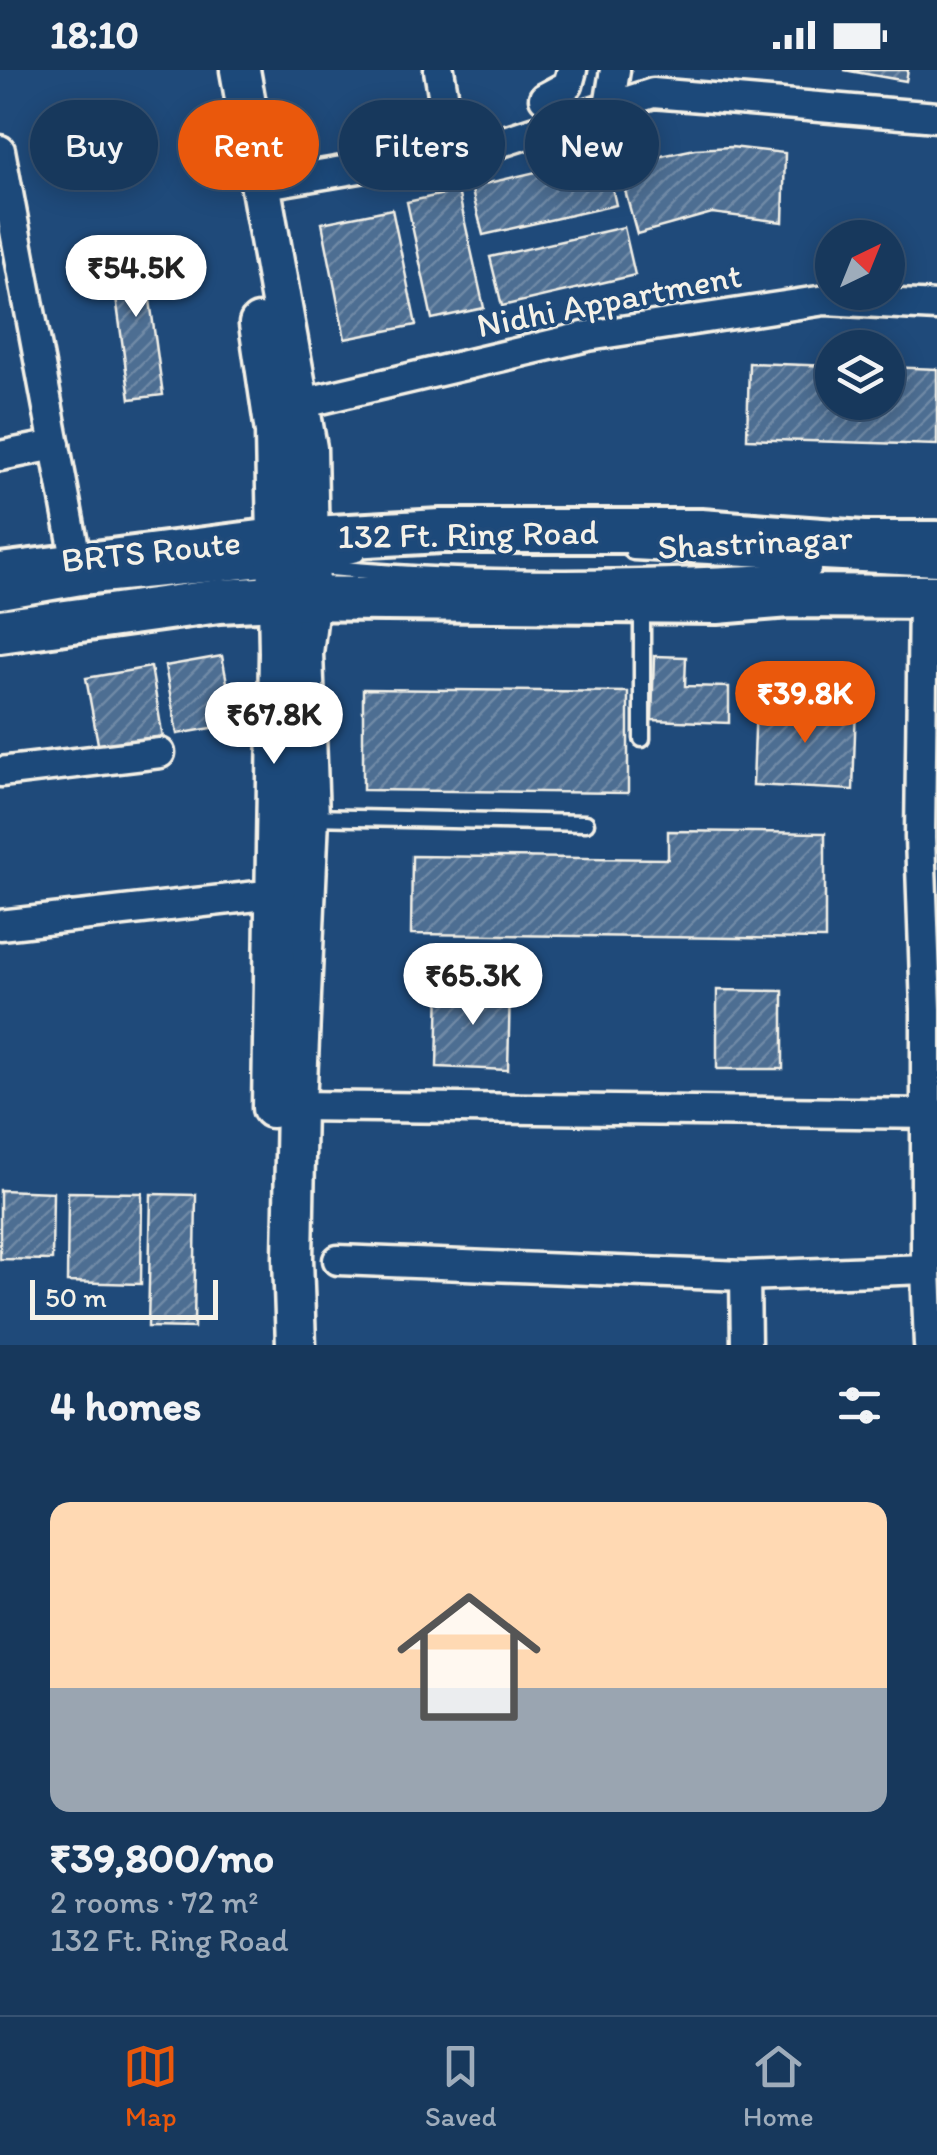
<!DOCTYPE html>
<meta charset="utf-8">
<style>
:root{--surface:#17385c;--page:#203f62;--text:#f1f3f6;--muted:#9eacbb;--line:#365272;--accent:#ea580c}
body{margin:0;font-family:Itim,sans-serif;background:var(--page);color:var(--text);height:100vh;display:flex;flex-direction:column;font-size:38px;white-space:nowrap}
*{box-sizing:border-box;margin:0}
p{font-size:32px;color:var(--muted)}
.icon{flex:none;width:55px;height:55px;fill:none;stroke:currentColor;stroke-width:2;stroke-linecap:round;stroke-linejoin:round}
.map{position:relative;height:1275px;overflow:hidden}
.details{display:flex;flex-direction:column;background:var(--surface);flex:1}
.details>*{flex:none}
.banner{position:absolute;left:30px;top:30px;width:878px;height:90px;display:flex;gap:20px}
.needle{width:65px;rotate:43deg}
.controls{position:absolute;left:815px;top:150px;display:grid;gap:20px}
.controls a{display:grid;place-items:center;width:90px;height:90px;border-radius:50%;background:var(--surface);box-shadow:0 5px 25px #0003,0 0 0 2px var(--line);font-size:50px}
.scale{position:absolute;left:30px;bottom:25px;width:188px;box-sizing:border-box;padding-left:10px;border:5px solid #f4f1e8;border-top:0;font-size:28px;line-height:35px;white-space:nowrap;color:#f4f1e8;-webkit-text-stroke:8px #1f4a7a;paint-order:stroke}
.price{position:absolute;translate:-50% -85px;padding:0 22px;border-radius:35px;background:#fff;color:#222;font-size:32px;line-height:65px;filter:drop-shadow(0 2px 5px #0008)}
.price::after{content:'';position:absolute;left:50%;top:60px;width:30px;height:22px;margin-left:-15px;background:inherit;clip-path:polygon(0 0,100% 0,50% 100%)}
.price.on{background:var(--accent);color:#fff}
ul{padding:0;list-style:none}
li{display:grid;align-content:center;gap:20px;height:530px;padding:0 50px}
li+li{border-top:2px solid var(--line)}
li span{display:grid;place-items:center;height:310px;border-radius:20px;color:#555}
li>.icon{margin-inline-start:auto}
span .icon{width:180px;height:180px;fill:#fffc;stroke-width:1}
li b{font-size:42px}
h2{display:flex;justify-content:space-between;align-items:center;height:120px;padding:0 50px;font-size:42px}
.chip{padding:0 35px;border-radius:45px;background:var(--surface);box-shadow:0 5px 25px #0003,0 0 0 2px var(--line);font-size:35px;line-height:90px}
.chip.on{background:var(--accent);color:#fff}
.status{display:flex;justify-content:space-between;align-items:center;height:70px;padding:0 50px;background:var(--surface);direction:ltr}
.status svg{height:28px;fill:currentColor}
.tabs{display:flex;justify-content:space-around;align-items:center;height:140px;border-top:2px solid var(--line);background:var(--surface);font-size:28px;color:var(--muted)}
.tabs a{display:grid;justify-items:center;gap:5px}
.tabs .on{color:var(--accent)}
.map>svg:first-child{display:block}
.building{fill:url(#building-hatch);stroke:#f4f1e8;stroke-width:2.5}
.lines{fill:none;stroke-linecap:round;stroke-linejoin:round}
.lane-casing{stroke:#f4f1e8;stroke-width:21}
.street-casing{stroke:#f4f1e8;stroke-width:35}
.secondary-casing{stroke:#f4f1e8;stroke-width:45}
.primary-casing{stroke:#f4f1e8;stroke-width:50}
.lane{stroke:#1f4a7a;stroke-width:14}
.street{stroke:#1f4a7a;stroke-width:28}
.secondary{stroke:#1f4a7a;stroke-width:38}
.primary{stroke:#1f4a7a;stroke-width:42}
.labels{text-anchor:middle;stroke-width:8;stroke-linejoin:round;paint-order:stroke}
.street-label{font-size:35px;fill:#f4f1e8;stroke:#1f4a7a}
</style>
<div class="status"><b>18:10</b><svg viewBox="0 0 49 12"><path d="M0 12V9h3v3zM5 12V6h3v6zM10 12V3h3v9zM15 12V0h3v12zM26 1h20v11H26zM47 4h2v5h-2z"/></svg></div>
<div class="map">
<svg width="937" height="1275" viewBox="0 0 937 1275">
<defs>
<pattern id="building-hatch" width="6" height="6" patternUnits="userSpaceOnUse" patternTransform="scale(2.5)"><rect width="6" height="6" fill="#4d6e92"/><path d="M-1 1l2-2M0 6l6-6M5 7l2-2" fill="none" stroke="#708aa6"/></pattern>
</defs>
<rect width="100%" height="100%" fill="#1f4a7a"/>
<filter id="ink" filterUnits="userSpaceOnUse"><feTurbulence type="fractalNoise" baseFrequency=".01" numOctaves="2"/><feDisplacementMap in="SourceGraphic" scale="20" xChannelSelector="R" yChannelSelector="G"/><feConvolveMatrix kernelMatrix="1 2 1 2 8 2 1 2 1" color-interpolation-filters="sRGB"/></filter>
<g filter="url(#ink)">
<!-- building -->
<g class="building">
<path d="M844 0H908L906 11Z"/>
<path d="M731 77 785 83 783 152 712 143 637 164 618 95 695 79Z"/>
<path d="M605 86 616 135 483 165 471 117Z"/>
<path d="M458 121 484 238 432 249 407 132Z"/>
<path d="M392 139 416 255 345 269 322 153Z"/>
<path d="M624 157 635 205 502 236 490 187Z"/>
<path d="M142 172 163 325 130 329 109 176Z"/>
<path d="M749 293 832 296V332H888V297L937 299V375L747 369Z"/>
<path d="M222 586 235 654 177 664 165 596Z"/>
<path d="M654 586 686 587 685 616 729 617V653L652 650Z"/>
<path d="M151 597 163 668 99 679 86 608Z"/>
<path d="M363 619 628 622V723L363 720Z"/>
<path d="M756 632 856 636 853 720 753 715Z"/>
<path d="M668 761 825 763V869L411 864 412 786 668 789Z"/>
<path d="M439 916 510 919 508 1000 437 997Z"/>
<path d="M717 920 783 921V999H717Z"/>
<path d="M0 1120 53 1122 52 1190 0 1189Z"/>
<path d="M68 1122 142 1123 141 1214 67 1212Z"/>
<path d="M151 1124 196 1125 194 1258 148 1257Z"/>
</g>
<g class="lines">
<defs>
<g id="lane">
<path d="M633 482 937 498"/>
<path d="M310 495 357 484"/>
<path d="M320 497C483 513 649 509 813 500"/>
<path d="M0 531 81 517 274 498"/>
<path d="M642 536V669"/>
<path d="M310 747 586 753"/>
</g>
<g id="street">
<path d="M439 0 453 83"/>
<path d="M544 28 568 15 572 0"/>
<path d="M609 37 615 0"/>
<path d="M0 80 77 494"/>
<path d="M260 115 489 76 653 23 937 47"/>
<path d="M299 334 588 266 825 230 937 236"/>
<path d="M0 386 55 375"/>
<path d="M923 527 920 767 926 939V1199L929 1275"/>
<path d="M0 702 160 683"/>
<path d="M0 855 275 824"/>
<path d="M296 1036 937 1044"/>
<path d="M338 1190 745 1206 926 1199"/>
<path d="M745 1206 746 1275"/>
</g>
<g id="secondary">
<path d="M240 0 307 378 310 527 303 583 309 747 296 1036 293 1188 296 1275"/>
<path d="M259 254 275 362 279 583 272 1038"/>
</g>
<g id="primary">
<path d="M0 505 277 470 441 461H701L863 473H937"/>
<path d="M0 561 219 531 278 528 717 532 789 526 937 527"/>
</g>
</defs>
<!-- lane casing -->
<use href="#lane" class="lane-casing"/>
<!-- street casing -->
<use href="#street" class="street-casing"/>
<!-- secondary casing -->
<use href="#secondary" class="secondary-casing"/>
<!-- primary casing -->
<use href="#primary" class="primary-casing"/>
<!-- lane -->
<use href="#lane" class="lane"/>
<!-- street -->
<use href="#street" class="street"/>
<!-- secondary -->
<use href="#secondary" class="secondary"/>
<!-- primary -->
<use href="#primary" class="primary"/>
</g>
</g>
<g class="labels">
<!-- street labels -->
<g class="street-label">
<text transform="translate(609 230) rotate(-11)" y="12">Nidhi Appartment</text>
<text transform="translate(468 464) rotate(-1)" y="12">132 Ft. Ring Road</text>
<text transform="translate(755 472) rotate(-3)" y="12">Shastrinagar</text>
<text transform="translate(151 481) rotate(-6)" y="12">BRTS Route</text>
</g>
</g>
</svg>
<div class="controls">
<a><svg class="needle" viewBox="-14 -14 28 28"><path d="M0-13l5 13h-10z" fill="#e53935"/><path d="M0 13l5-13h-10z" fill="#9eacbb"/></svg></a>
<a><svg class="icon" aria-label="layers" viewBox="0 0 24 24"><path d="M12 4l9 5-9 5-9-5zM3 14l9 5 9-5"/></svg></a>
</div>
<div class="scale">50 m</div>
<b class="price" style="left:136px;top:250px">₹54.5K</b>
<b class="price on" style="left:805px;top:676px">₹39.8K</b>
<b class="price" style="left:274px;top:697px">₹67.8K</b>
<b class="price" style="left:473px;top:958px">₹65.3K</b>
<div class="banner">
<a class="chip">Buy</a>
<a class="chip on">Rent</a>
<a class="chip">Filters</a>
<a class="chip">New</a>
</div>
</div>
<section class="details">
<h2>4 homes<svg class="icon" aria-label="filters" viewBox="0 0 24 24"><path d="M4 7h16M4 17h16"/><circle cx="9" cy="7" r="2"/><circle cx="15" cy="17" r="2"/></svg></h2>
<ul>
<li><span style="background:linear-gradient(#ffd9b3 60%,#9aa5b1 0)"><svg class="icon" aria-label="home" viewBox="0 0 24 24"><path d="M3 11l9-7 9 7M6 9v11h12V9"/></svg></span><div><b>₹39,800/mo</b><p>2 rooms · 72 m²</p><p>132 Ft. Ring Road</p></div></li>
</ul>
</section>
<nav class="tabs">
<a class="on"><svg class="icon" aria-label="map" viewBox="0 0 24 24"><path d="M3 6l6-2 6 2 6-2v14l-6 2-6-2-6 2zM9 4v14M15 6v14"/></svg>Map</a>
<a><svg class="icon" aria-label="saved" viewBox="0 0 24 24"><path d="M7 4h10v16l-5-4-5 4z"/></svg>Saved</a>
<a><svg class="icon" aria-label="home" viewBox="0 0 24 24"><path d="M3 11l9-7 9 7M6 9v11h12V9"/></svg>Home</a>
</nav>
